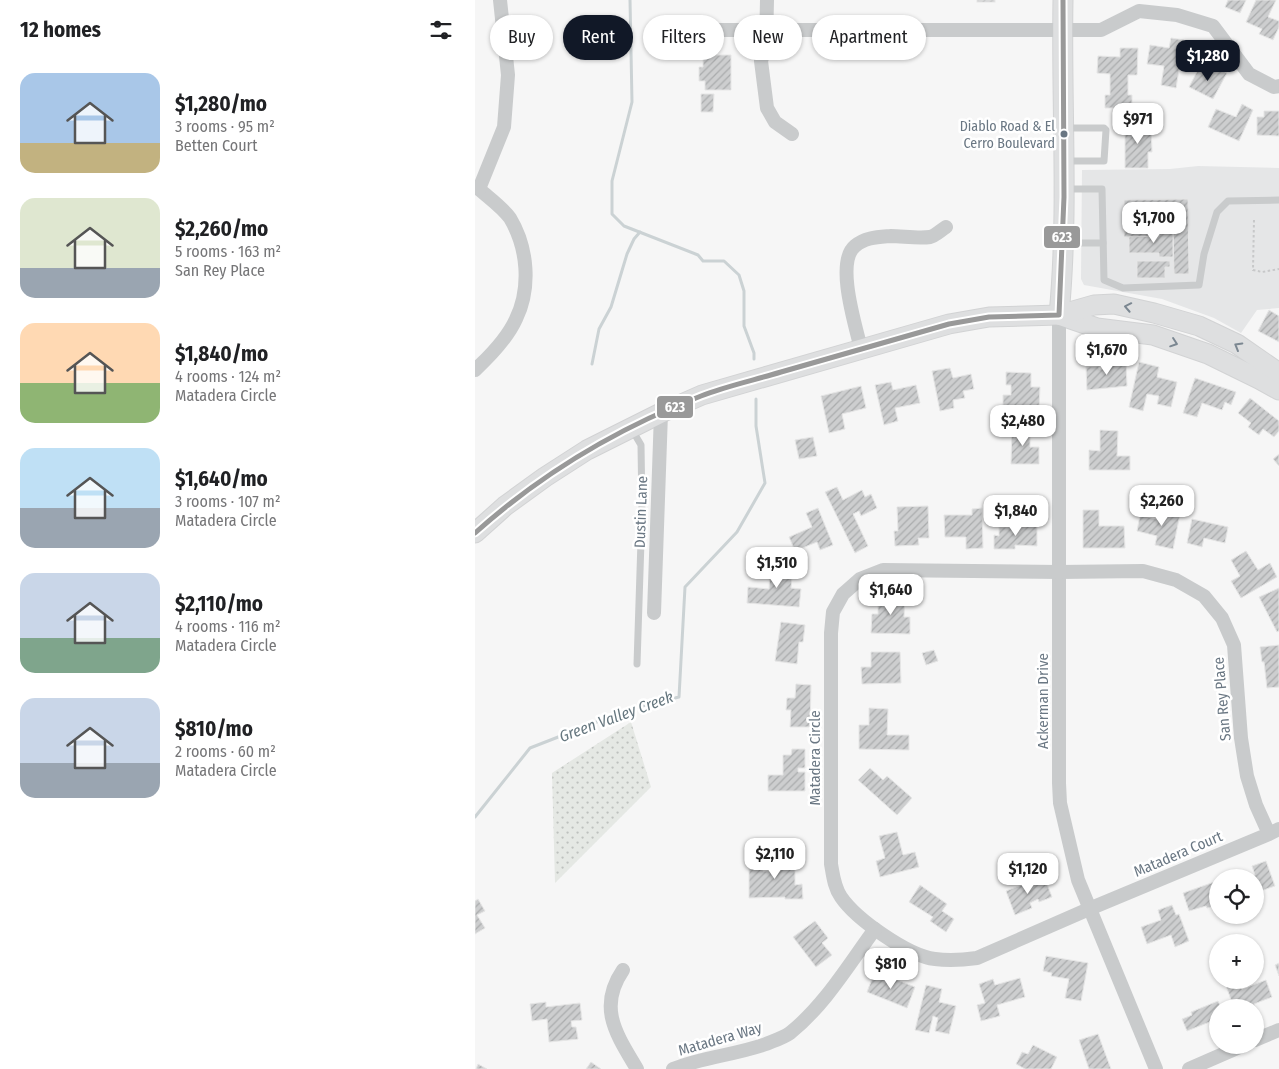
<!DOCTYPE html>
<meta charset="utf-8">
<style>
:root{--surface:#fff;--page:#f6f6f6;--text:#202124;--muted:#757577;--accent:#111827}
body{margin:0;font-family:"Fira Sans Condensed",sans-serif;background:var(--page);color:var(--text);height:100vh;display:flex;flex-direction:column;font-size:19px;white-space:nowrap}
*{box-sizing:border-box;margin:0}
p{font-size:16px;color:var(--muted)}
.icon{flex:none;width:28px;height:28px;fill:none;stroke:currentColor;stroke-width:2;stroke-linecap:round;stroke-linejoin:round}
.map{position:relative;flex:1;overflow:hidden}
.sheet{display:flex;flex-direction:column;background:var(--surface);width:475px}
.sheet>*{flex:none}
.top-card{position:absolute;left:15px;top:15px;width:475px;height:45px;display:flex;gap:10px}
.controls{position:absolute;left:734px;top:869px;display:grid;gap:10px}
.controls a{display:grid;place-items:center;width:55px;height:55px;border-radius:50%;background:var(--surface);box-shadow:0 1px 4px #0004;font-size:25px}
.price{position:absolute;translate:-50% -42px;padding:0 11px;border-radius:10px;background:#fff;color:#222;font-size:16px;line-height:32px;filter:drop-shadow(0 1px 2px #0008)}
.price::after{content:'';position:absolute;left:50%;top:30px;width:15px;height:11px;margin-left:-8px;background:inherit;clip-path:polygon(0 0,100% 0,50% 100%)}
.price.selected{background:var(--accent);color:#fff}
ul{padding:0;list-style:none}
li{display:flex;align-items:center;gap:15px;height:125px;padding:0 20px}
li span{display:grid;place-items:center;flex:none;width:140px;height:100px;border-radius:15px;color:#555}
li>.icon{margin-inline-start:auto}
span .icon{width:60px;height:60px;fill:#fffc;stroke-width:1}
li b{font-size:21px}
h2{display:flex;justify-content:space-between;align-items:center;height:60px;padding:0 20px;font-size:21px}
.tag{padding:0 18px;border-radius:22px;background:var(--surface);box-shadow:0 1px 4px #0004;font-size:18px;line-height:45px}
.tag.selected{background:var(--accent);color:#fff}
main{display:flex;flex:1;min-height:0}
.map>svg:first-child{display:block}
.built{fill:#e5e6e7}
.grass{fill:url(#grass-dots)}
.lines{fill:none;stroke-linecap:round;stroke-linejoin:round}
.stream{stroke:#cbd2d4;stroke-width:3}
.building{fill:url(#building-hatch);stroke:#e6e6e6}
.secondary-casing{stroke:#d2d3d4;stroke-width:21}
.path{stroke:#c7c8c9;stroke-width:2;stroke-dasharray:2.5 2.5;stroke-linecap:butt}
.lane{stroke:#c9cbcc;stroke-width:7}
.street{stroke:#c9cbcc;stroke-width:14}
.secondary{stroke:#dedfe0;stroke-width:19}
.bus-1-casing{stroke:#fff;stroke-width:9}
.bus-1{stroke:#999;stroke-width:5}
.oneway{stroke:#7b8791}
.bus-dot{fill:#6a7783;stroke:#fff;stroke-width:2}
.labels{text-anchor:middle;stroke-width:5;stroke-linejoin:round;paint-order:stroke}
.bus-label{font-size:14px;fill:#6a7783;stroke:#fff;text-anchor:end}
.street-label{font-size:15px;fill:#6a7783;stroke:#fff}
.water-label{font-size:16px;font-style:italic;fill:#66777f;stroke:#fff}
.line-badge{stroke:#fff;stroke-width:2}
.badge-label{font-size:14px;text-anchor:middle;font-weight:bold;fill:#fff}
</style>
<main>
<section class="sheet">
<h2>12 homes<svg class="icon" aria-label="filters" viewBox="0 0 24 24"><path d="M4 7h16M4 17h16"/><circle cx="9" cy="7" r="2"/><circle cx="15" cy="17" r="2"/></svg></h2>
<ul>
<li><span style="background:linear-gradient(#a9c7e8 70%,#c2b280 0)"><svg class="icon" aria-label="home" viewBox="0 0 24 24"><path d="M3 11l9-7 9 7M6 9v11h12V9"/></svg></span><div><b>$1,280/mo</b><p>3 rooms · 95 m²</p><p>Betten Court</p></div></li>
<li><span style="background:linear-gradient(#dfe7d0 70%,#9aa5b1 0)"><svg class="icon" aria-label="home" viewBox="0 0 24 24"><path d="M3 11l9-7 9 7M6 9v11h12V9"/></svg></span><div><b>$2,260/mo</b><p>5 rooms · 163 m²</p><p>San Rey Place</p></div></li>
<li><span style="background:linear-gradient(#ffd9b3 60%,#8fb573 0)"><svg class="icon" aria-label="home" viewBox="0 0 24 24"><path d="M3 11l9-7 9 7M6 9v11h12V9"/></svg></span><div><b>$1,840/mo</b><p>4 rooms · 124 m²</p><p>Matadera Circle</p></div></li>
<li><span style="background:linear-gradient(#bfe0f5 60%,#9aa5b1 0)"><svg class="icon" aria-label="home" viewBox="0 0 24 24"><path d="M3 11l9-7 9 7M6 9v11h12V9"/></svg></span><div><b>$1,640/mo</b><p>3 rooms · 107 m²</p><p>Matadera Circle</p></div></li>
<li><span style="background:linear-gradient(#c9d6e8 65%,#7fa58c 0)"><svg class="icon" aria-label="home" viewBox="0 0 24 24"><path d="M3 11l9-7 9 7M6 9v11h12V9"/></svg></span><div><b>$2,110/mo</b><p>4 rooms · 116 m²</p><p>Matadera Circle</p></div></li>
<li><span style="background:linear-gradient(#c9d6e8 65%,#9aa5b1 0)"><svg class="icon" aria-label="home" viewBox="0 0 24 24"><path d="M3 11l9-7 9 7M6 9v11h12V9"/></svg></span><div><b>$810/mo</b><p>2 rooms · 60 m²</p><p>Matadera Circle</p></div></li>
</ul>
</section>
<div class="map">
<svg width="804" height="1069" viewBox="0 0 804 1069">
<defs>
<pattern id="grass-dots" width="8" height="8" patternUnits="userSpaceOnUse" patternTransform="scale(1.25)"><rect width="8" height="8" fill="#e5e8e4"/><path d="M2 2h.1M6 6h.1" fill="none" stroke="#bec1be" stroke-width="1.8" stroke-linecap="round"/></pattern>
<pattern id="building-hatch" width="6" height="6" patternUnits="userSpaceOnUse" patternTransform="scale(1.25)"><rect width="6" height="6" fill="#cdcecf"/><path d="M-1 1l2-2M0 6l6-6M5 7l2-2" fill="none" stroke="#aaacad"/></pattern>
</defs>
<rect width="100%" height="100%" fill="#f6f6f6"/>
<!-- built -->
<path class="built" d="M723 166 804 168V308L782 310 766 333 739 318 687 299 609 285 606 279 607 170 695 169Z"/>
<!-- grass -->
<path class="grass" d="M156 722 176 787 80 883 77 773Z"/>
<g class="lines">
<!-- stream -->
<g class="stream">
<path d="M155 0 157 102 137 181V214L149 226 223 255 228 261H249L264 275 269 291V326L279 353V359"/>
<path d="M117 364 124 329 136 307 152 254 159 239 165 232"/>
<path d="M0 817 55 748 155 709 204 697 210 587 262 532 290 483 281 426V399"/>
</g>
</g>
<!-- building -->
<g class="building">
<rect x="502" y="0" width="18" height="2"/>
<path d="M753 0H771L765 13 750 7Z"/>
<path d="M781 0H801L793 17 804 21V27L798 40 784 34 787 29 771 22Z"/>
<path d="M696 38 709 40 701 88 686 85 689 66 672 64 675 45 694 48Z"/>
<path d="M645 48H663L662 75H653V95H657V108H630V95H635V74L622 73 623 56 645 57Z"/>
<path d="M228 55H256V90H230V81H224V67H228Z"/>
<path d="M740 67 752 73 738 99 714 87 724 68 736 75Z"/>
<path d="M226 94H239L238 112H226Z"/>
<path d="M767 104 778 110 764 141 733 127 741 109 761 117Z"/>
<path d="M789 111H804V136L782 135V117H789Z"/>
<path d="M650 124H676L677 152H673V168H650Z"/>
<path d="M713 199 714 274H699L698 230H684V236L649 237V200Z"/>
<path d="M684 230H698V257H684V253H654V237L684 236Z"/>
<path d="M662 261H695V267H690V278H662Z"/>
<path d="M794 310 804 316V342L783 331Z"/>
<path d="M651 362 652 386 612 390 611 367 624 366V369H632V363Z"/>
<path d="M664 362 684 367 682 377 702 382 696 407 682 404 684 396 672 394 668 411 654 407Z"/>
<path d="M475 368 478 378 496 374 499 389 488 391 490 398 478 400 479 408 465 411 457 371Z"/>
<path d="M531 372 556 373V387H565L564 409H528V395H536V385H531Z"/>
<path d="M720 378 761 392 756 405 750 402 747 410 727 403 722 417 708 413Z"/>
<path d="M416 382 418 390 441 385 445 403 420 408 423 421 409 425 400 385Z"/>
<path d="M386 386 391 408 367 414 370 429 354 433 346 396Z"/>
<path d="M775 398 804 421V431L799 437 788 429 784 435 773 427 776 423 763 413Z"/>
<path d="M537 425 555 426V447H564V464H536Z"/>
<path d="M625 430 643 431 642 456H655V470H614V450L625 451Z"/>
<path d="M338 437 342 456 324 459 320 440Z"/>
<path d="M804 454V466L798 459Z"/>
<path d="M362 487 368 500 387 490 390 497 396 494 402 508 386 516 384 511 378 514 393 546 380 553 350 492Z"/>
<path d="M453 506 454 538H443L444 545 420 546 419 531H423L422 507Z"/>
<path d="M692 506 706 509 698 549 680 545 682 536 662 531 665 515 689 521Z"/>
<path d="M343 508 358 545 345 550 342 542 320 551 314 537 337 527 331 513Z"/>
<path d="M507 508 508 548 491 549V537H470L469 515H497V509Z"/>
<path d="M608 510H624V526H649L650 548H608Z"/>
<path d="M717 519 753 527 750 543 729 538 727 547 712 543Z"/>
<path d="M538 524H562V546L540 545V549H519V535L524 536V527H538Z"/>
<path d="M771 551 783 570 795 563 802 577 766 598 756 581 765 576 756 560Z"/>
<path d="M296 563 318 565 316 588 326 589 324 607 272 603 273 587 294 589Z"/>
<path d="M804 588V631L802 632 784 597Z"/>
<path d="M413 592H430L429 617H435V634L396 633 397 614H403V599H413Z"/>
<path d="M306 622 330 625 328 642H324L322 664 300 661Z"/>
<path d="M804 645V687L792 688 789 662H787L785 647Z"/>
<path d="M459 650 463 661 451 665 447 653Z"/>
<path d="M396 652H425L426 683 387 684 386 667H396Z"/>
<path d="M321 684 336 685 335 727H315L316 710H311L312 698H320Z"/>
<path d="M394 708 413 709 412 735H434V750L384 749V725H394Z"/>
<path d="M317 749H330V768H323V772H330V791H293V775H308V755H316Z"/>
<path d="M395 768 408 780 412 776 437 798 422 815 383 780Z"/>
<path d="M422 832 428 855 440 852 444 867 405 877 401 861 410 858 404 836Z"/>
<path d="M317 851V859H320V885L327 884 328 899H310V897L274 898V869H277V860H288V871H304V852Z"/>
<path d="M791 861 800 886 780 893V878H774L780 875 777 866Z"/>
<path d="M569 876 577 897 564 902 563 899 555 903 557 908 540 915 531 891Z"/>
<path d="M742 881V905L732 908 731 906 714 911 708 893Z"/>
<path d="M445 885 472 904 467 911 479 919 471 932 455 921 458 917 434 902Z"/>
<path d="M3 899 10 911 2 915 10 928 0 934V901Z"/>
<path d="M697 905 701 915 704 914 714 941 700 947 696 935 672 944 666 927 686 920 683 910Z"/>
<path d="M340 921 353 938 347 943 357 955 341 967 318 937Z"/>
<path d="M571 956 613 963 606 1001 590 998 594 979 576 976 577 973 568 971Z"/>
<path d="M804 963V976L800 965Z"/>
<path d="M400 971 440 987 432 1008 392 992Z"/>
<path d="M545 978 550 997 522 1005 525 1016 506 1021 502 1005 510 1003 504 984 518 979 520 985Z"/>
<path d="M757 980H764L767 989 791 980 797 997 779 1004 783 1015 780 1016V1008H759L750 983Z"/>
<path d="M451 985 467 989 464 1002 481 1006 474 1034 460 1031 463 1018 458 1016 454 1033 440 1030Z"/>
<path d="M743 1001 746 1008H742V1019L712 1031 707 1019 717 1015 716 1012Z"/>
<path d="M71 1002V1007L105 1003 107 1020 96 1021 97 1027H101L103 1039 74 1042 72 1019 57 1021 55 1004Z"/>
<path d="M623 1034 636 1069H614L604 1040Z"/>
<path d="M558 1045 582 1057 576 1069H550L541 1064 547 1052 553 1054Z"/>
<path d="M116 1062 126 1069H111Z"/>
<path d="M3 1064 12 1069H1Z"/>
</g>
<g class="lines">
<defs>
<g id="secondary">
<path d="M584 315C594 210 586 105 588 0"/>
<path d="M584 315 622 328 678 335 733 354 784 379 804 390"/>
<path d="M0 533 30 506 70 477 112 450 186 413 227 395 474 324 514 317 584 315 619 305 639 304 679 313 724 326 762 344 804 373"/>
</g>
</defs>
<!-- secondary casing -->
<use href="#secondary" class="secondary-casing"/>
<!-- path -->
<path class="path" d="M779 220 778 270 787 272 804 269"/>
<!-- lane -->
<g class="lane">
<path d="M590 128H629L631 130 629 161H591"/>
<path d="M589 189H627L629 280 648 288 724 285 729 254 742 212 753 201 804 200"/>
<path d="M588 243H628"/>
<path d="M156 428 166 445 167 510 162 664"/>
</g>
<!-- street -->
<g class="street">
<path d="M292 0 291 45 286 61 292 108 300 122 317 134"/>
<path d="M203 30H626L664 11 702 15 738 26 774 74 799 87 804 86"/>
<path d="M0 187 4 189C14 198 27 207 35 218 53 248 56 288 41 319 33 337 14 357 0 370"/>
<path d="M4 189 29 127 33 75 25 0"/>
<path d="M584 315V783L585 803 603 880 681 1069"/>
<path d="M386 349C381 327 360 262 380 246 390 237 404 237 416 236 427 236 444 239 455 237 460 236 466 230 471 227"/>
<path d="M179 613 186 413"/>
<path d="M794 834 781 805 772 776 766 738 759 645 747 618 729 596 701 580 668 571 584 572 408 570 385 579 368 594 358 612 356 633V864C358 875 359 887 366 897 381 919 433 956 460 959 474 961 488 960 502 958L614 909 794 834 804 829"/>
<path d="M148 970C122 1008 142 1035 162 1069"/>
<path d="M780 1040 804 1030"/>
<path d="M198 1069C228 1057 260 1055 291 1044 298 1041 308 1038 315 1033 350 1005 374 964 400 929"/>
<path d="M714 1069 769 1045"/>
</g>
<!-- secondary -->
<use href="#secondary" class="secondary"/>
<defs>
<path id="bus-1" d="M0 533C66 474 143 428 226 396 251 386 280 380 306 372 362 356 418 340 474 324L514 317 584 315 589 197 588 0"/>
</defs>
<!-- bus-1 casing -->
<use href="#bus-1" class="bus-1-casing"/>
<!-- bus-1 -->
<use href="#bus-1" class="bus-1"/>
</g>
<!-- one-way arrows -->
<defs><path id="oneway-chevron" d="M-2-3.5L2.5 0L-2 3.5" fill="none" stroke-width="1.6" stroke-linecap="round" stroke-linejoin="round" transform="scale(1.25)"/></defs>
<g class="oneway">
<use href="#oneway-chevron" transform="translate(653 307) rotate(-169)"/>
<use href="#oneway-chevron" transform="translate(699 343) rotate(19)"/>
<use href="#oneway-chevron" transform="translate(763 346) rotate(-150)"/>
</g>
<!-- markers -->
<circle class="bus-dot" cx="589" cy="134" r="4.5"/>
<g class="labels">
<!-- bus labels -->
<g class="bus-label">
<text x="580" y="131">Diablo Road &amp; El<tspan x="580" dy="17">Cerro Boulevard</tspan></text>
</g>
<!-- street labels -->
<g class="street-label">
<text transform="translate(166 512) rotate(-88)" y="5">Dustin Lane</text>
<text transform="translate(747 699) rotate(-95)" y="5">San Rey Place</text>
<text transform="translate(568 701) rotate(-90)" y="5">Ackerman Drive</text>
<text transform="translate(340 758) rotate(-90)" y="5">Matadera Circle</text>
<text transform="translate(703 854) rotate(-23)" y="5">Matadera Court</text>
<text transform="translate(245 1039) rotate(-16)" y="5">Matadera Way</text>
</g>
<!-- water labels -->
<g class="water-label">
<text transform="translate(141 716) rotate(-20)" y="6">Green Valley Creek</text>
</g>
</g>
<g class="line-badge">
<rect x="568" y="225" width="38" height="24" rx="5" fill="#999"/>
<rect x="181" y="395" width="38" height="24" rx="5" fill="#999"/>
</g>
<g class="badge-label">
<text x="587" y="242">623</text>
<text x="200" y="412">623</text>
</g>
</svg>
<div class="controls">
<a><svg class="icon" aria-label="locate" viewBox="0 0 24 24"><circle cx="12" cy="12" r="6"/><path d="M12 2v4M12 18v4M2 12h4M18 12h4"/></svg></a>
<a>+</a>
<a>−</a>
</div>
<b class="price selected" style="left:733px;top:82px">$1,280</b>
<b class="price" style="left:663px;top:145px">$971</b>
<b class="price" style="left:679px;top:244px">$1,700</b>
<b class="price" style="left:632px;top:376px">$1,670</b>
<b class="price" style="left:548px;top:447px">$2,480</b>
<b class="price" style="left:687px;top:527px">$2,260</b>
<b class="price" style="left:541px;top:537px">$1,840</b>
<b class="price" style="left:302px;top:589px">$1,510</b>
<b class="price" style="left:416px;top:616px">$1,640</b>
<b class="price" style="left:300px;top:880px">$2,110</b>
<b class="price" style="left:553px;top:895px">$1,120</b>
<b class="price" style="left:416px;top:990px">$810</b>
<div class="top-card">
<a class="tag">Buy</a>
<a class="tag selected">Rent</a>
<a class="tag">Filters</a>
<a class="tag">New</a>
<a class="tag">Apartment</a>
</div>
</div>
</main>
